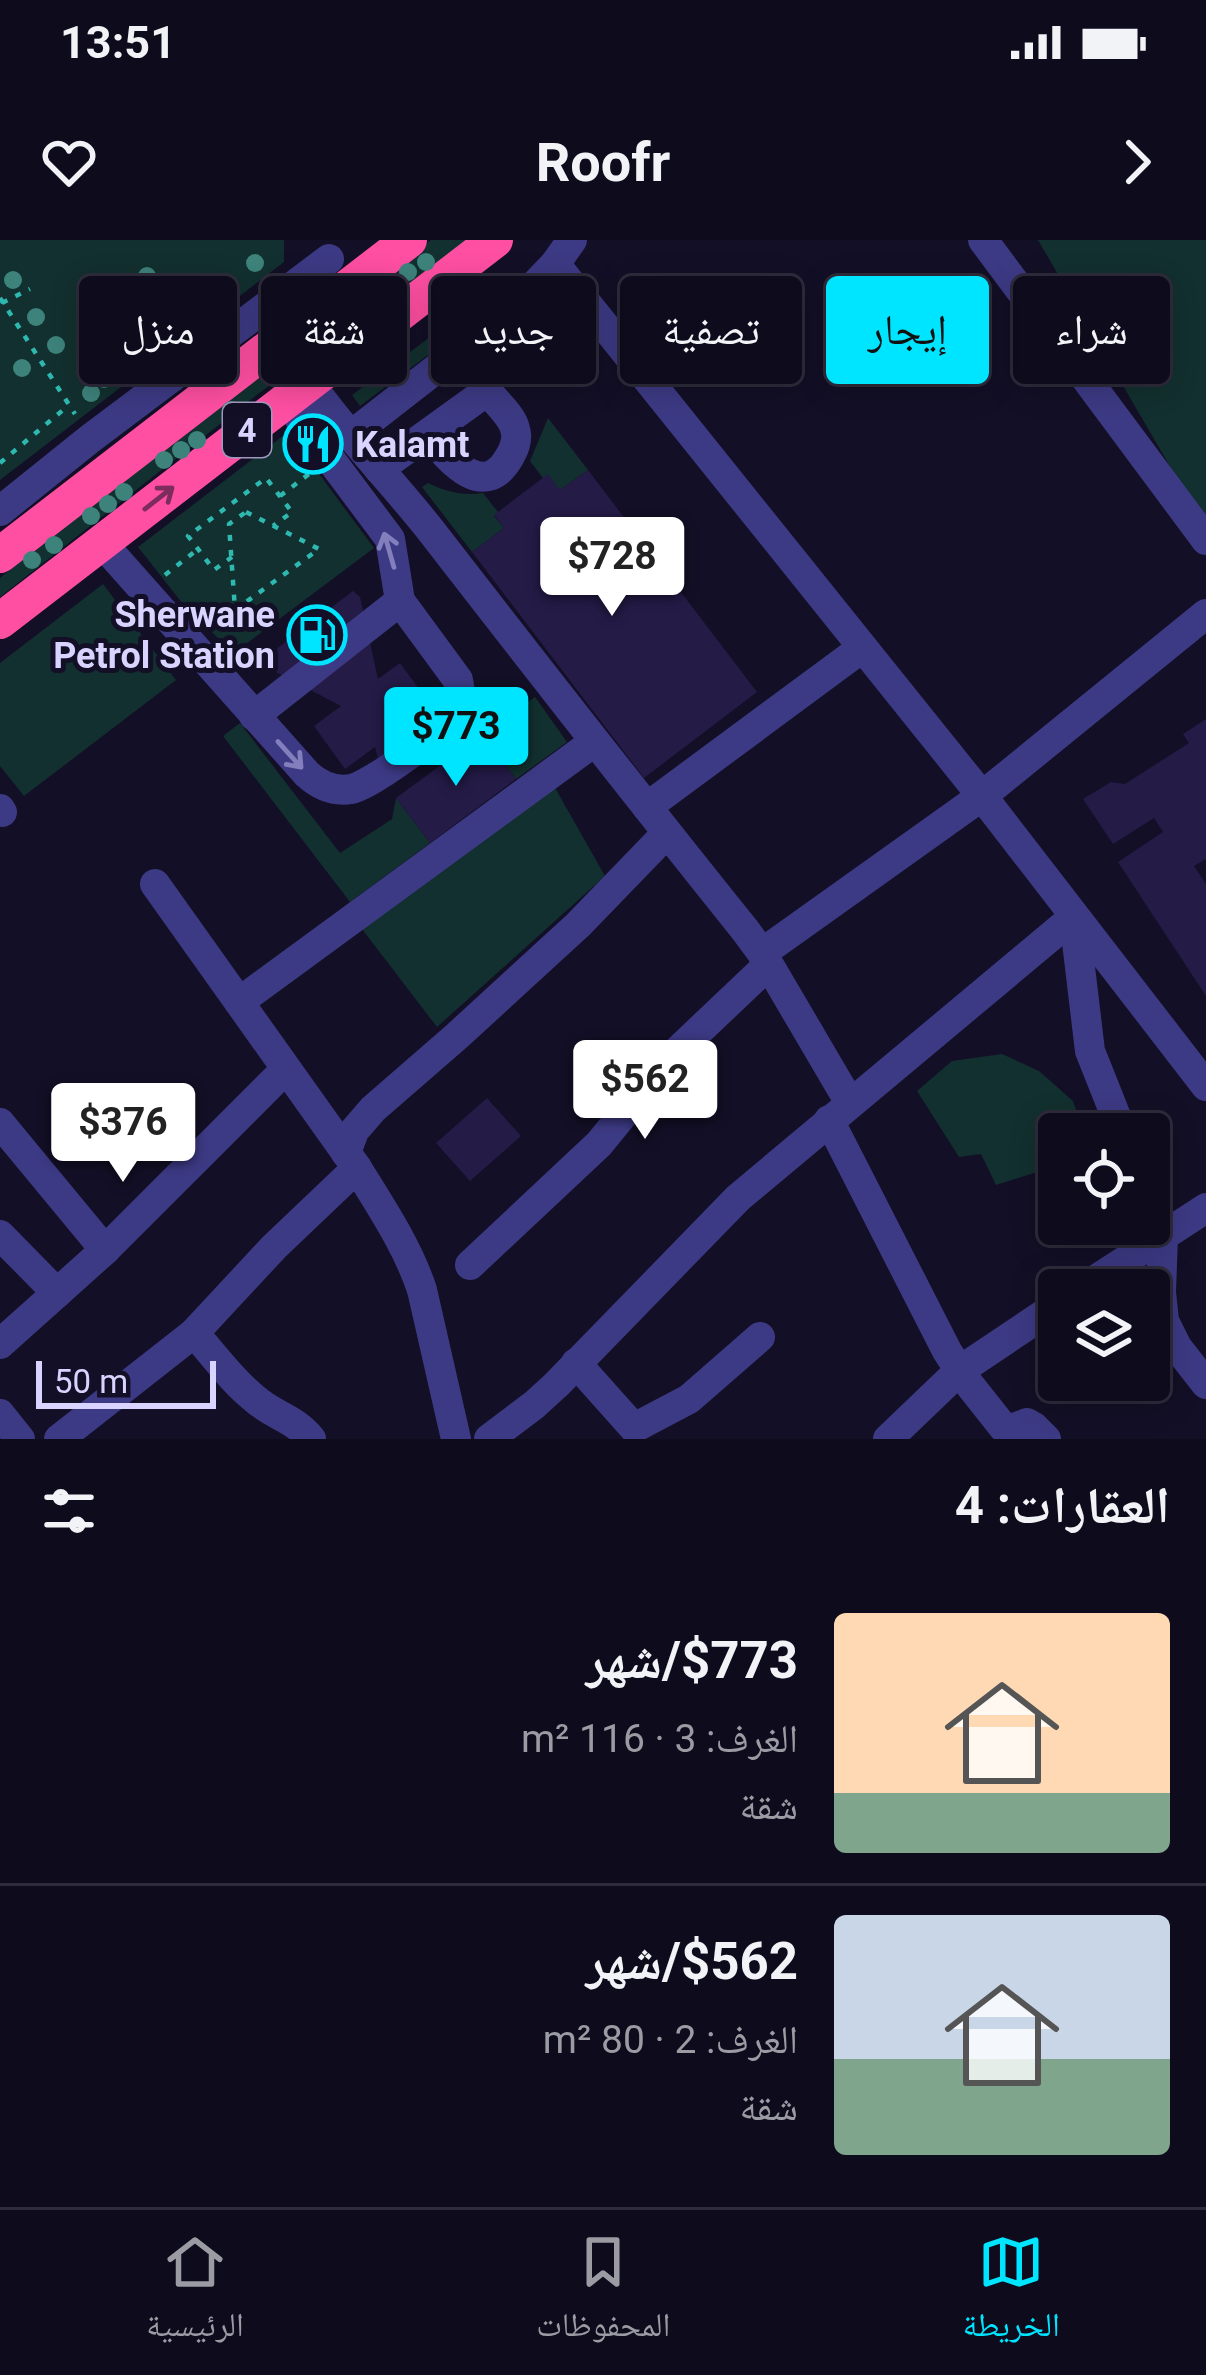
<!DOCTYPE html>
<html lang="ar">
<meta charset="utf-8">
<style>
:root{--surface:#0e0b1c;--page:#1c1929;--text:#f1f3f6;--muted:#9b9ba3;--line:#2e2b3b;--accent:#00e5ff}
body{margin:0;font-family:Roboto,"Noto Naskh Arabic",sans-serif;background:var(--page);color:var(--text);direction:rtl;height:100vh;display:flex;flex-direction:column;font-size:45px;white-space:nowrap}
*{box-sizing:border-box;margin:0}
p{font-size:39px;color:var(--muted)}
.icon{flex:none;width:66px;height:66px;fill:none;stroke:currentColor;stroke-width:2;stroke-linecap:round;stroke-linejoin:round}
.map{position:relative;height:1199px;overflow:hidden;direction:ltr}
.panel{display:flex;flex-direction:column;background:var(--surface);flex:1}
.panel>*{flex:none}
.top-card{position:absolute;left:36px;top:36px;width:1134px;height:108px;direction:rtl;display:flex;gap:24px}
.fabs{position:absolute;left:1038px;top:873px;display:grid;gap:24px}
.fabs a{display:grid;place-items:center;width:132px;height:132px;border-radius:12px;background:var(--surface);box-shadow:0 6px 30px #0003,0 0 0 3px var(--line);font-size:60px}
.scale{position:absolute;left:36px;bottom:30px;width:180px;box-sizing:border-box;padding-left:12px;border:6px solid #d9d4ff;border-top:0;font-size:33px;line-height:42px;white-space:nowrap;color:#d9d4ff;-webkit-text-stroke:9px #130f26;paint-order:stroke}
.price{position:absolute;translate:-50% -102px;padding:0 27px;border-radius:12px;background:#fff;color:#222;font-size:39px;line-height:78px;filter:drop-shadow(0 3px 6px #0008)}
.price::after{content:'';position:absolute;left:50%;top:72px;width:36px;height:27px;margin-left:-18px;background:inherit;clip-path:polygon(0 0,100% 0,50% 100%)}
.price.on{background:var(--accent);color:#111}
ul{padding:0;list-style:none}
li{display:flex;align-items:center;gap:36px;height:300px;padding:0 36px}
li+li{border-top:3px solid var(--line)}
li span{display:grid;place-items:center;flex:none;width:336px;height:240px;border-radius:12px;color:#555}
li>.icon{margin-inline-start:auto}
span .icon{width:144px;height:144px;fill:#fffc;stroke-width:1}
li b{font-size:51px}
h2{display:flex;justify-content:space-between;align-items:center;height:144px;padding:0 36px;font-size:51px}
.chip{padding:0 42px;border-radius:12px;background:var(--surface);box-shadow:0 6px 30px #0003,0 0 0 3px var(--line);font-size:42px;line-height:108px}
.chip.on{background:var(--accent);color:#111}
.status{display:flex;justify-content:space-between;align-items:center;height:84px;padding:0 60px;background:var(--surface);direction:ltr}
.status svg{height:33px;fill:currentColor}
header{display:flex;justify-content:space-between;align-items:center;height:156px;padding:0 36px;background:var(--surface);font-size:54px;font-weight:700}
.tabs{display:flex;justify-content:space-around;align-items:center;height:168px;border-top:3px solid var(--line);background:var(--surface);font-size:33px;color:var(--muted)}
.tabs a{display:grid;justify-items:center;gap:6px}
.tabs .on{color:var(--accent)}
.map>svg:first-child{display:block}
.green{fill:#12302f}
.building{fill:#241b47}
.lines{fill:none;stroke-linecap:round;stroke-linejoin:round}
.path{stroke:#2fb8b0;stroke-width:4.5;stroke-dasharray:6 9;stroke-linecap:butt}
.minor{stroke:#3d3a85;stroke-width:30}
.highway{stroke:#ff4fa3;stroke-width:36}
.tree{fill:#3d827b}
.oneway{stroke:#7d2c5e}
.oneway2{stroke:#837fbc}
.labels{text-anchor:middle;stroke-width:10;stroke-linejoin:round;paint-order:stroke}
.shield{fill:#130f26;stroke:#9e99be;stroke-width:3}
.shield-label{font-size:33px;font-weight:bold;fill:#d9d4ff}
.poi-label{font-size:36px;font-weight:bold;fill:#d9d4ff;stroke:#130f26;text-anchor:start}
</style>
<div class="status"><b>13:51</b><svg viewBox="0 0 49 12"><path d="M0 12V9h3v3zM5 12V6h3v6zM10 12V3h3v9zM15 12V0h3v12zM26 1h20v11H26zM47 4h2v5h-2z"/></svg></div>
<header><svg class="icon" aria-label="forward" viewBox="0 0 24 24"><path d="M9 5l7 7-7 7"/></svg>Roofr<svg class="icon" aria-label="heart" viewBox="0 0 24 24"><path d="M12 20l-8-8c-3-5 5-10 8-4 3-6 11-1 8 4z"/></svg></header>
<div class="map">
<svg width="1206" height="1199" viewBox="0 0 1206 1199">
<rect width="100%" height="100%" fill="#130f26"/>
<!-- green -->
<g class="green">
<path d="M0 0H284V22L0 240Z"/>
<path d="M431 0H470L262 151 0 357V338L258 132Z"/>
<path d="M1038 0H1206V288Z"/>
<path d="M469 68 476 79 360 166 352 155Z"/>
<path d="M548 178 588 230 560 250 543 238 530 221Z"/>
<path d="M288 192 374 308 234 413 186 368 138 307Z"/>
<path d="M428 243C447 252 462 256 483 253L498 272 494 276 504 288 472 312 422 247Z"/>
<path d="M103 344 176 440 24 556 0 526V423Z"/>
<path d="M535 457 567 502 516 539 483 494Z"/>
<path d="M240 483 340 613 392 579 396 558 430 603 350 662 223 496Z"/>
<path d="M554 546 605 636 437 787 362 689Z"/>
<path d="M1002 814 1039 831 1073 861 1084 894H1059V925L996 945 981 914 959 917 917 851 952 821Z"/>
</g>
<!-- building -->
<g class="building">
<path d="M588 230 757 452 644 538 472 312 504 288 494 275 548 234 560 250Z"/>
<path d="M353 351 360 357 378 439 400 423 431 465 406 484 436 504 384 542 375 507 345 529 314 486 341 466 268 428 265 423 267 416Z"/>
<path d="M1206 479V619L1194 626 1206 644V756L1118 622 1163 592 1154 578 1113 604 1083 559 1111 542 1125 544 1189 503 1183 494Z"/>
<path d="M483 494 516 539 430 603 396 558Z"/>
<path d="M487 858 521 896 470 941 436 903Z"/>
</g>
<g class="lines">
<!-- path -->
<g class="path">
<path d="M0 58 75 174"/>
<path d="M2 63 30 49"/>
<path d="M0 223 69 165"/>
<path d="M280 256 309 234"/>
<path d="M246 272 319 309 235 370 229 284Z"/>
<path d="M232 317 214 330 188 296 266 238 292 272 273 286"/>
<path d="M165 335 198 309"/>
</g>
<!-- minor -->
<g class="minor">
<path d="M983 0 1206 300"/>
<path d="M555 24 982 556 1206 846"/>
<path d="M309 142C346 195 392 241 432 292 535 425 639 558 745 690L762 713 850 863"/>
<path d="M429 195C449 219 484 263 510 216 514 209 518 198 515 189 512 175 495 162 487 150 478 137 471 122 464 108"/>
<path d="M350 196 509 72 555 24 572 0"/>
<path d="M379 229 487 151"/>
<path d="M0 271 91 198 329 19"/>
<path d="M101 302 307 534C319 545 333 552 351 549 368 547 443 492 453 477 461 465 461 453 458 440L400 361 390 299 286 160"/>
<path d="M254 476 400 361"/>
<path d="M647 567 862 408"/>
<path d="M0 569 2 572"/>
<path d="M155 644 357 928C381 967 408 1007 422 1050L456 1199"/>
<path d="M1074 677 1090 811 1123 894"/>
<path d="M762 713 982 556 1206 374"/>
<path d="M239 762 594 502"/>
<path d="M829 880 947 1111 965 1139 1003 1187 1014 1188 1027 1183 1034 1187 1046 1199"/>
<path d="M0 883 105 1010"/>
<path d="M346 913 354 891 373 869 457 796 578 685 667 593"/>
<path d="M1149 962 1163 997 1161 1052 1164 1081 1177 1107 1206 1144"/>
<path d="M0 995 57 1053"/>
<path d="M470 1025 599 904 666 822 768 725"/>
<path d="M1080 1050 1206 968"/>
<path d="M194 1093C214 1115 232 1141 255 1159 274 1176 294 1178 311 1199"/>
<path d="M0 1104 105 1010 286 829"/>
<path d="M576 1123 634 1188 689 1159 760 1097"/>
<path d="M0 1174 20 1199"/>
<path d="M59 1199 194 1093 274 1007 357 928"/>
<path d="M489 1199 534 1165 556 1145 738 958 1074 677"/>
<path d="M888 1199 959 1131 1059 1064"/>
</g>
<!-- highway -->
<g class="highway">
<path d="M0 315 409 0"/>
<path d="M0 381 495 0"/>
</g>
</g>
<!-- trees -->
<g class="tree">
<circle cx="426" cy="22" r="9"/>
<circle cx="255" cy="23" r="9"/>
<circle cx="408" cy="32" r="9"/>
<circle cx="147" cy="36" r="9"/>
<circle cx="13" cy="40" r="9"/>
<circle cx="224" cy="42" r="9"/>
<circle cx="389" cy="44" r="9"/>
<circle cx="368" cy="62" r="9"/>
<circle cx="196" cy="66" r="9"/>
<circle cx="132" cy="69" r="9"/>
<circle cx="114" cy="75" r="9"/>
<circle cx="36" cy="77" r="9"/>
<circle cx="166" cy="89" r="9"/>
<circle cx="326" cy="95" r="9"/>
<circle cx="56" cy="105" r="9"/>
<circle cx="311" cy="107" r="9"/>
<circle cx="138" cy="112" r="9"/>
<circle cx="123" cy="124" r="9"/>
<circle cx="22" cy="128" r="9"/>
<circle cx="273" cy="135" r="9"/>
<circle cx="104" cy="139" r="9"/>
<circle cx="91" cy="153" r="9"/>
<circle cx="231" cy="170" r="9"/>
<circle cx="197" cy="200" r="9"/>
<circle cx="181" cy="210" r="9"/>
<circle cx="164" cy="220" r="9"/>
<circle cx="124" cy="252" r="9"/>
<circle cx="108" cy="264" r="9"/>
<circle cx="91" cy="276" r="9"/>
<circle cx="54" cy="305" r="9"/>
<circle cx="32" cy="320" r="9"/>
</g>
<!-- one-way arrows -->
<defs><path id="oneway-shaft" d="M-6 0H5M1.5-3L5.5 0L1.5 3" fill="none" stroke-width="1.6" stroke-linecap="round" stroke-linejoin="round" transform="scale(3)"/></defs>
<use class="oneway" href="#oneway-shaft" transform="translate(159 258) rotate(-38)"/>
<g class="oneway2">
<use href="#oneway-shaft" transform="translate(389 310) rotate(-106)"/>
<use href="#oneway-shaft" transform="translate(290 515) rotate(48)"/>
</g>
<!-- icons -->
<defs>
<symbol id="restaurant-ring" viewBox="-11 -11 22 22"><circle r="9.5" fill="#130f26" stroke="#00e5ff" stroke-width="1.5"/><path d="M-5-6h1v4h1v-4h1v4h1v-4h1v5L-1.5 .5V6h-2V.5L-5-1ZM5-6V6H3V1.5H1.5Q1.5-4 5-6Z" fill="#00e5ff"/></symbol>
<symbol id="fuel-ring" viewBox="-11 -11 22 22"><circle r="9.5" fill="#130f26" stroke="#00e5ff" stroke-width="1.5"/><path d="M-5.5-6h7V0h2V4h1.3V-2.5L3-4.5l.8-.8L6-3V5H2.5V1h-1V6h-7ZM-4.2-4.7v3.2H.2V-4.7Z" fill="#00e5ff"/></symbol>
</defs>
<g fill-rule="evenodd">
<use href="#restaurant-ring" x="280" y="171" width="66" height="66"/>
<use href="#fuel-ring" x="284" y="362" width="66" height="66"/>
</g>
<g class="labels">
<!-- shield labels -->
<rect class="shield" x="223" y="163" width="48" height="54" rx="9"/>
<g class="shield-label">
<text x="247" y="202">4</text>
</g>
<!-- poi labels -->
<g class="poi-label">
<text x="355" y="217">Kalamt</text>
<text x="275" y="387" text-anchor="end">Sherwane<tspan x="275" dy="41">Petrol Station</tspan></text>
</g>
</g>
</svg>
<div class="fabs">
<a><svg class="icon" aria-label="locate" viewBox="0 0 24 24"><circle cx="12" cy="12" r="6"/><path d="M12 2v4M12 18v4M2 12h4M18 12h4"/></svg></a>
<a><svg class="icon" aria-label="layers" viewBox="0 0 24 24"><path d="M12 4l9 5-9 5-9-5zM3 14l9 5 9-5"/></svg></a>
</div>
<div class="scale">50 m</div>
<b class="price" style="left:612px;top:379px">$728</b>
<b class="price on" style="left:456px;top:549px">$773</b>
<b class="price" style="left:645px;top:902px">$562</b>
<b class="price" style="left:123px;top:945px">$376</b>
<div class="top-card">
<a class="chip">شراء</a>
<a class="chip on">إيجار</a>
<a class="chip">تصفية</a>
<a class="chip">جديد</a>
<a class="chip">شقة</a>
<a class="chip">منزل</a>
</div>
</div>
<section class="panel">
<h2>العقارات: 4<svg class="icon" aria-label="filters" viewBox="0 0 24 24"><path d="M4 7h16M4 17h16"/><circle cx="9" cy="7" r="2"/><circle cx="15" cy="17" r="2"/></svg></h2>
<ul>
<li><span style="background:linear-gradient(#ffd9b3 75%,#7fa58c 0)"><svg class="icon" aria-label="home" viewBox="0 0 24 24"><path d="M3 11l9-7 9 7M6 9v11h12V9"/></svg></span><div><b>$773/شهر</b><p>الغرف: 3 · 116 m²</p><p>شقة</p></div></li>
<li><span style="background:linear-gradient(#c9d6e8 60%,#7fa58c 0)"><svg class="icon" aria-label="home" viewBox="0 0 24 24"><path d="M3 11l9-7 9 7M6 9v11h12V9"/></svg></span><div><b>$562/شهر</b><p>الغرف: 2 · 80 m²</p><p>شقة</p></div></li>
</ul>
</section>
<nav class="tabs">
<a class="on"><svg class="icon" aria-label="map" viewBox="0 0 24 24"><path d="M3 6l6-2 6 2 6-2v14l-6 2-6-2-6 2zM9 4v14M15 6v14"/></svg>الخريطة</a>
<a><svg class="icon" aria-label="saved" viewBox="0 0 24 24"><path d="M7 4h10v16l-5-4-5 4z"/></svg>المحفوظات</a>
<a><svg class="icon" aria-label="home" viewBox="0 0 24 24"><path d="M3 11l9-7 9 7M6 9v11h12V9"/></svg>الرئيسية</a>
</nav>
